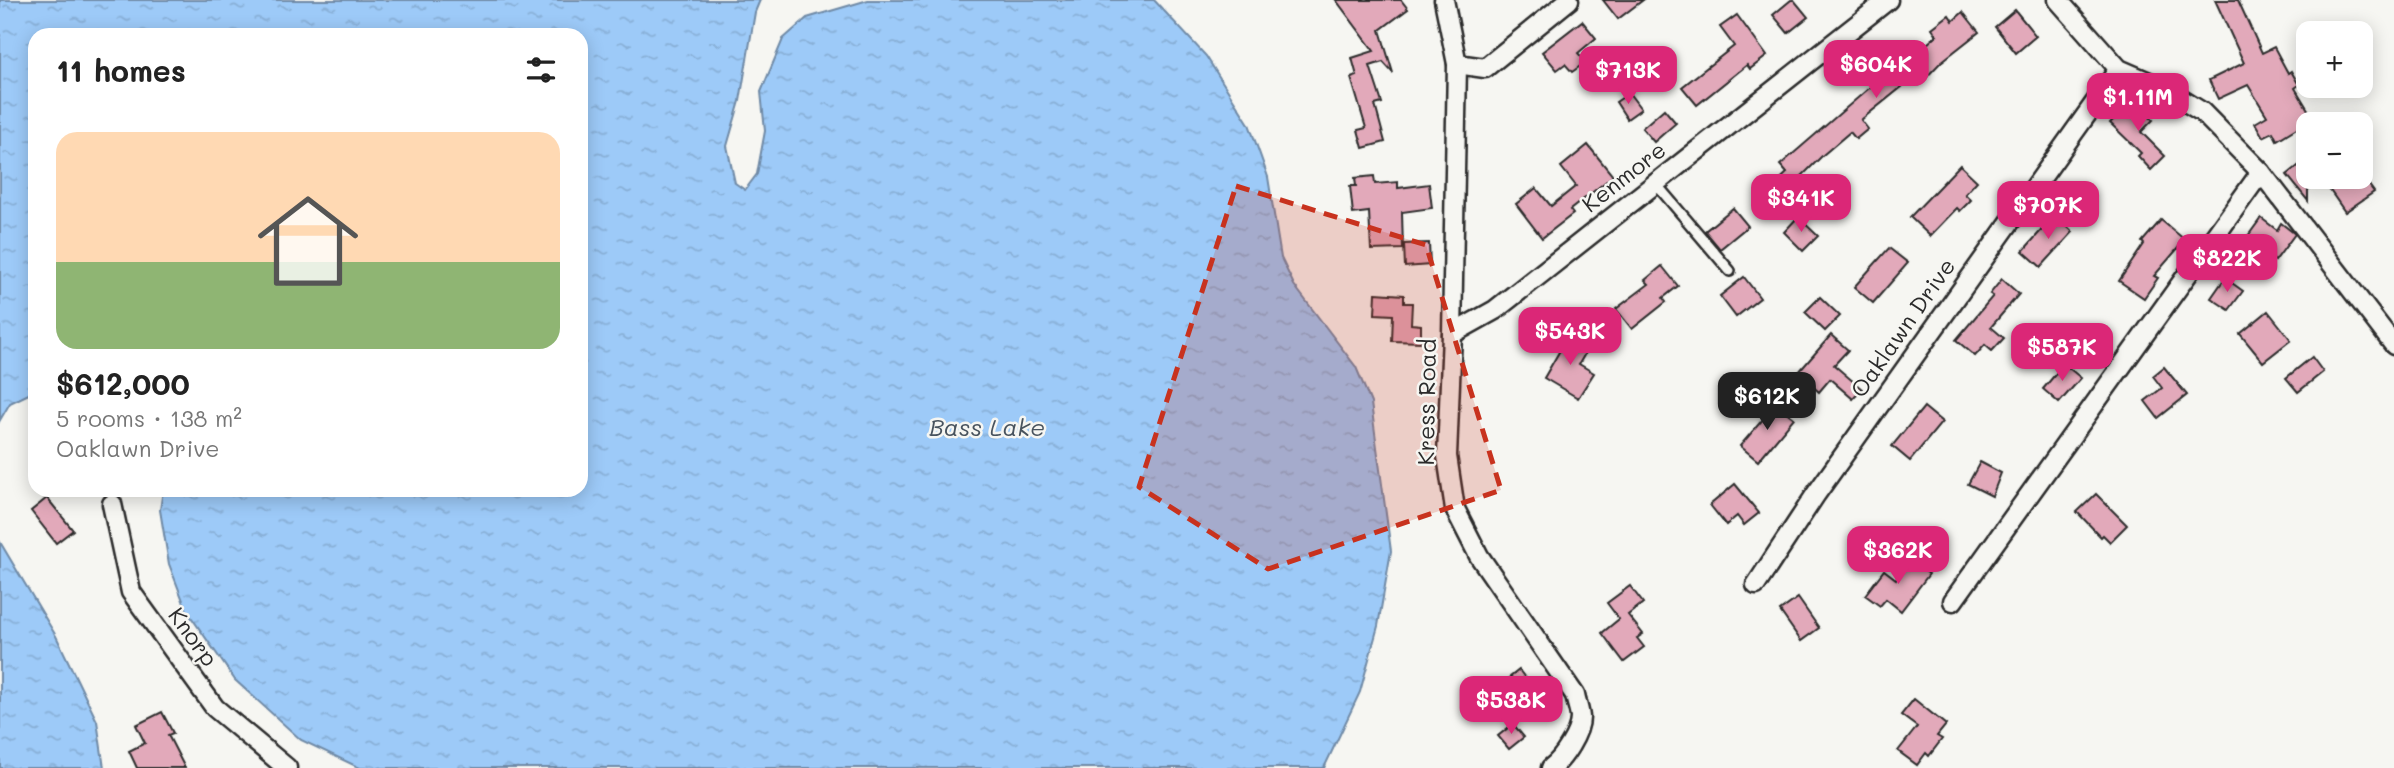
<!DOCTYPE html>
<meta charset="utf-8">
<style>
:root{--surface:#fff;--page:#f6f6f6;--text:#222;--muted:#767676;--accent:#db2777}
body{margin:0;font-family:Mali,sans-serif;background:var(--page);color:var(--text);height:100vh;display:flex;flex-direction:column;font-size:26px;white-space:nowrap}
*{box-sizing:border-box;margin:0}
p{font-size:23px;color:var(--muted)}
.icon{flex:none;width:38px;height:38px;fill:none;stroke:currentColor;stroke-width:2;stroke-linecap:round;stroke-linejoin:round}
.map{position:relative;flex:1;overflow:hidden}
.side{position:absolute;left:28px;top:28px;width:560px;height:469px;display:flex;flex-direction:column;background:var(--surface);border-radius:21px;box-shadow:0 4px 18px #0003}
.side>*{flex:none}
.tools{position:absolute;left:2296px;top:21px;display:grid;gap:14px}
.tools a{display:grid;place-items:center;width:77px;height:77px;border-radius:14px;background:var(--surface);box-shadow:0 4px 18px #0003;font-size:35px}
.price{position:absolute;translate:-50% -60px;padding:0 16px;border-radius:14px;background:var(--accent);color:#fff;font-size:23px;line-height:46px;filter:drop-shadow(0 2px 4px #0008)}
.price::after{content:'';position:absolute;left:50%;top:42px;width:21px;height:16px;margin-left:-10px;background:inherit;clip-path:polygon(0 0,100% 0,50% 100%)}
.price.current{background:#222;color:#fff}
ul{padding:0;list-style:none}
li{display:grid;align-content:center;gap:14px;height:371px;padding:0 28px}
li span{display:grid;place-items:center;height:217px;border-radius:21px;color:#555}
li>.icon{margin-inline-start:auto}
span .icon{width:126px;height:126px;fill:#fffc;stroke-width:1}
li b{font-size:30px}
h2{display:flex;justify-content:space-between;align-items:center;height:84px;padding:0 28px;font-size:30px}
.map>svg:first-child{display:block}
.water{fill:url(#water-ripples);stroke:#6f8aa6;stroke-width:2}
.building{fill:#e2a9ba;stroke:#2b2b2b;stroke-width:2}
.lines{fill:none;stroke-linecap:round;stroke-linejoin:round}
.lane-casing{stroke:#2b2b2b;stroke-width:14}
.street-casing{stroke:#2b2b2b;stroke-width:23}
.lane{stroke:#f6f6f2;stroke-width:9}
.street{stroke:#f6f6f2;stroke-width:18}
.marked{fill:#c8321e;fill-opacity:0.2;stroke:#c8321e;stroke-width:5;stroke-dasharray:14 9;stroke-linejoin:round}
.labels{text-anchor:middle;stroke-width:5;stroke-linejoin:round;paint-order:stroke}
.street-label{font-size:23px;fill:#2b2b2b;stroke:#f6f6f2}
.water-label{font-size:24px;font-style:italic;fill:#48535e;stroke:#f6f6f2}
</style>
<div class="map">
<svg width="2394" height="768" viewBox="0 0 2394 768">
<defs>
<pattern id="water-ripples" width="26" height="14" patternUnits="userSpaceOnUse" patternTransform="scale(1.75)"><rect width="26" height="14" fill="#9dcaf8"/><path d="M2 4q2-2 4 0t4 0M15 11q2-2 4 0t4 0" fill="none" stroke="#87aed5"/></pattern>
</defs>
<rect width="100%" height="100%" fill="#f6f6f2"/>
<filter id="ink" filterUnits="userSpaceOnUse"><feTurbulence type="fractalNoise" baseFrequency=".0143" numOctaves="2"/><feDisplacementMap in="SourceGraphic" scale="14" xChannelSelector="R" yChannelSelector="G"/><feConvolveMatrix kernelMatrix="1 2 1 2 8 2 1 2 1" color-interpolation-filters="sRGB"/></filter>
<g filter="url(#ink)">
<!-- water -->
<g class="water">
<path d="M0 0H760L755 12 740 101 727 146 735 183 745 190 757 174 765 131 761 92 783 39 807 18 868 0H1154L1206 56 1249 124 1268 177 1281 258 1294 285 1356 367 1371 403 1391 551 1378 626 1360 692 1324 768H360L301 740 235 680 187 611 169 564 160 510 163 490H581V35H35V391L10 403 0 420Z"/>
<path d="M0 542 56 636 97 721 104 768H0Z"/>
</g>
<!-- building -->
<g class="building">
<path d="M1336 0H1401L1408 9 1380 30 1393 73 1383 62 1370 66 1382 103 1375 105 1385 142 1363 148 1358 130 1366 128 1351 78 1357 76 1352 58 1374 51Z"/>
<path d="M1603 0H1643L1618 19Z"/>
<path d="M1791 0H1794L1808 17 1788 33 1773 15Z"/>
<path d="M2215 0H2238L2262 53 2274 47 2288 73 2291 71 2299 85 2295 88 2313 118 2277 140 2273 132 2263 137 2255 123 2267 116 2248 85 2218 99 2209 80 2244 63Z"/>
<path d="M2015 10 2036 36 2016 53 1995 27Z"/>
<path d="M1963 12 1979 32 1941 62 1919 85 1913 78 1861 120 1868 129 1856 139 1850 132 1823 155 1798 180 1805 187 1788 202 1773 186 1787 173 1780 165 1912 51 1916 54 1937 35 1932 28 1949 15 1953 21Z"/>
<path d="M1737 15 1767 56 1750 69 1747 65 1697 105 1682 87 1734 46 1720 27Z"/>
<path d="M1582 21 1596 38 1578 53 1586 62 1572 72 1565 64 1557 70 1542 52Z"/>
<path d="M1629 93 1641 109 1627 119 1616 102Z"/>
<path d="M2133 100 2153 120 2141 132 2165 156 2151 170 2138 156 2141 153 2110 123Z"/>
<path d="M1664 109 1676 123 1654 142 1642 128Z"/>
<path d="M1588 145 1613 176 1570 210 1573 214 1542 238 1516 204 1536 188 1551 206 1576 186 1561 167Z"/>
<path d="M2308 158V177H2363L2374 192 2345 212 2322 179 2308 190V201L2287 175Z"/>
<path d="M1960 165 1977 181 1965 194 1971 200 1960 211 1957 208 1930 236 1910 217Z"/>
<path d="M1374 176 1375 184 1398 182V188L1429 184 1432 208 1402 212 1403 249 1371 250 1369 212 1353 214 1350 186H1356L1355 178Z"/>
<path d="M1733 208 1748 226 1720 249 1705 231Z"/>
<path d="M2055 215 2073 232 2041 267 2023 251Z"/>
<path d="M1798 217 1818 236 1803 251 1784 232Z"/>
<path d="M2261 218 2277 230 2281 223 2295 234 2275 261 2245 240Z"/>
<path d="M2161 220 2185 240 2154 276 2158 278 2144 298 2119 281 2144 244 2142 242Z"/>
<path d="M1429 243 1430 265 1405 267 1404 244Z"/>
<path d="M1889 248 1908 263 1873 303 1854 287Z"/>
<path d="M1662 266 1678 286 1663 298 1666 302 1632 329 1616 309 1649 284 1645 280Z"/>
<path d="M1744 277 1760 298 1736 317 1720 296Z"/>
<path d="M2225 278 2243 291 2229 310 2211 298Z"/>
<path d="M2002 279 2019 294 1991 327 2004 338 1992 351 1985 345 1975 356 1956 340 1993 296 1990 294Z"/>
<path d="M1376 293 1404 295V303H1412L1411 324 1421 325V342L1392 341 1393 315 1375 314Z"/>
<path d="M1820 297 1840 316 1825 331 1805 312Z"/>
<path d="M2268 311 2291 340 2263 362 2240 334Z"/>
<path d="M1570 333 1590 345 1579 364 1594 373 1578 398 1544 378Z"/>
<path d="M1831 335 1848 350 1834 365 1862 389 1853 399 1830 379 1819 392 1798 373Z"/>
<path d="M2312 357 2323 372 2298 392 2286 378Z"/>
<path d="M2064 364 2081 378 2059 403 2043 389Z"/>
<path d="M2164 367 2187 395 2158 418 2145 401 2162 388 2153 376Z"/>
<path d="M1776 404 1794 418 1758 461 1740 446Z"/>
<path d="M1924 407 1942 422 1910 461 1892 446Z"/>
<path d="M1980 462 2001 473 1992 496 1968 484Z"/>
<path d="M1735 484 1759 513 1744 525 1737 516 1726 525 1710 505Z"/>
<path d="M2096 494 2127 525 2110 542 2103 535 2101 537 2077 512Z"/>
<path d="M47 498 73 530 56 543 31 511Z"/>
<path d="M1910 560 1929 574 1901 611 1886 599 1880 606 1865 595 1884 570 1896 579Z"/>
<path d="M1630 586 1643 603 1628 615 1643 634 1637 638 1644 647 1624 662 1602 633 1619 619 1607 603Z"/>
<path d="M1798 598 1819 628 1801 641 1780 611Z"/>
<path d="M1519 670 1543 701 1524 716 1500 685Z"/>
<path d="M1914 699 1946 725 1937 736 1942 739 1929 756 1926 753 1917 765 1898 751 1917 727 1901 715Z"/>
<path d="M162 712 173 733 168 735 185 768H137L129 751 145 743 136 725Z"/>
<path d="M1513 724 1524 737 1509 749 1498 736Z"/>
</g>
<g class="lines">
<defs>
<path id="lane" d="M1656 184 1730 271"/>
<g id="street">
<path d="M1444 0 1457 64 1452 334 1447 456 1455 509 1479 556 1575 695C1576 702 1580 711 1580 718 1580 733 1563 759 1551 768"/>
<path d="M2058 0 2119 69 2163 88 2202 112 2261 172 2394 345"/>
<path d="M1457 64 1485 68 1569 0"/>
<path d="M1452 334 1495 310 1888 0"/>
<path d="M112 504 131 592 215 708 287 768"/>
<path d="M1756 585 1816 494 2119 69"/>
<path d="M1953 601 2261 172"/>
</g>
</defs>
<!-- lane casing -->
<use href="#lane" class="lane-casing"/>
<!-- street casing -->
<use href="#street" class="street-casing"/>
<!-- lane -->
<use href="#lane" class="lane"/>
<!-- street -->
<use href="#street" class="street"/>
</g>
</g>
<!-- marked area -->
<path class="marked" d="M1236 186 1426 245 1501 490 1268 569 1139 487Z"/>
<g class="labels">
<!-- street labels -->
<g class="street-label">
<text transform="translate(1624 177) rotate(-38)" y="8">Kenmore</text>
<text transform="translate(1903 328) rotate(-55)" y="8">Oaklawn Drive</text>
<text transform="translate(1427 402) rotate(-89)" y="8">Kress Road</text>
<text transform="translate(193 637) rotate(54)" y="8">Knorp</text>
</g>
<!-- water labels -->
<g class="water-label">
<text x="987" y="436">Bass Lake</text>
</g>
</g>
</svg>
<div class="tools">
<a>+</a>
<a>−</a>
</div>
<b class="price" style="left:1876px;top:100px">$604K</b>
<b class="price" style="left:1628px;top:106px">$713K</b>
<b class="price" style="left:2138px;top:133px">$1.11M</b>
<b class="price" style="left:1801px;top:234px">$341K</b>
<b class="price" style="left:2048px;top:241px">$707K</b>
<b class="price" style="left:2227px;top:294px">$822K</b>
<b class="price" style="left:1570px;top:367px">$543K</b>
<b class="price" style="left:2062px;top:383px">$587K</b>
<b class="price current" style="left:1767px;top:432px">$612K</b>
<b class="price" style="left:1898px;top:586px">$362K</b>
<b class="price" style="left:1511px;top:736px">$538K</b>
<section class="side">
<h2>11 homes<svg class="icon" aria-label="filters" viewBox="0 0 24 24"><path d="M4 7h16M4 17h16"/><circle cx="9" cy="7" r="2"/><circle cx="15" cy="17" r="2"/></svg></h2>
<ul>
<li><span style="background:linear-gradient(#ffd9b3 60%,#8fb573 0)"><svg class="icon" aria-label="home" viewBox="0 0 24 24"><path d="M3 11l9-7 9 7M6 9v11h12V9"/></svg></span><div><b>$612,000</b><p>5 rooms · 138 m²</p><p>Oaklawn Drive</p></div></li>
</ul>
</section>
</div>
